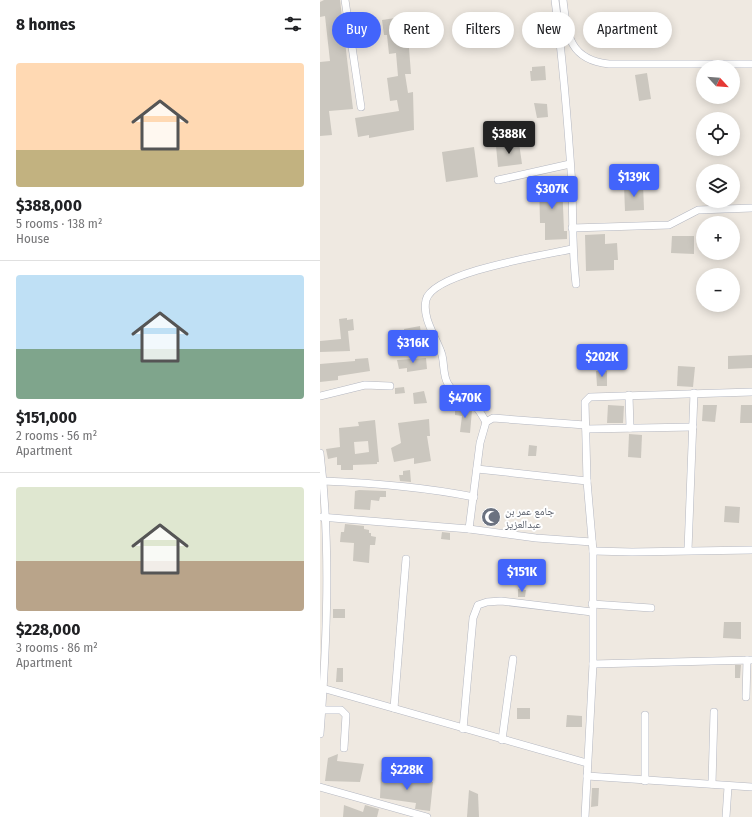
<!DOCTYPE html>
<meta charset="utf-8">
<style>
:root{--surface:#fff;--page:#f2f2f2;--text:#202124;--muted:#757577;--line:#e0e0e0;--accent:#4264fb}
body{margin:0;font-family:"Fira Sans Condensed","Noto Naskh Arabic",sans-serif;background:var(--page);color:var(--text);height:100vh;display:flex;flex-direction:column;font-size:15px;white-space:nowrap}
*{box-sizing:border-box;margin:0}
p{font-size:13px;color:var(--muted)}
.icon{flex:none;width:22px;height:22px;fill:none;stroke:currentColor;stroke-width:2;stroke-linecap:round;stroke-linejoin:round}
.map{position:relative;flex:1;overflow:hidden}
.panel{display:flex;flex-direction:column;background:var(--surface);width:320px}
.panel>*{flex:none}
.banner{position:absolute;left:12px;top:12px;width:360px;height:36px;display:flex;gap:8px}
.needle{width:26px;rotate:116deg}
.buttons{position:absolute;left:376px;top:60px;display:grid;gap:8px}
.buttons a{display:grid;place-items:center;width:44px;height:44px;border-radius:50%;background:var(--surface);box-shadow:0 2px 10px #0003;font-size:20px}
.price{position:absolute;translate:-50% -34px;padding:0 9px;border-radius:4px;background:var(--accent);color:#fff;font-size:13px;line-height:26px;filter:drop-shadow(0 1px 2px #0008)}
.price::after{content:'';position:absolute;left:50%;top:24px;width:12px;height:9px;margin-left:-6px;background:inherit;clip-path:polygon(0 0,100% 0,50% 100%)}
.price.selected{background:#222;color:#fff}
ul{padding:0;list-style:none}
li{display:grid;align-content:center;gap:8px;height:212px;padding:0 16px}
li+li{border-top:1px solid var(--line)}
li span{display:grid;place-items:center;height:124px;border-radius:4px;color:#555}
li>.icon{margin-inline-start:auto}
span .icon{width:72px;height:72px;fill:#fffc;stroke-width:1}
li b{font-size:17px}
h2{display:flex;justify-content:space-between;align-items:center;height:48px;padding:0 16px;font-size:17px}
.pill{padding:0 14px;border-radius:18px;background:var(--surface);box-shadow:0 2px 10px #0003;font-size:14px;line-height:36px}
.pill.selected{background:var(--accent);color:#fff}
main{display:flex;flex:1;min-height:0}
.map>svg:first-child{display:block}
.building{fill:#cbc7bf;fill-rule:evenodd}
.lines{fill:none;stroke-linecap:round;stroke-linejoin:round}
.minor-casing{stroke:#b4b7c1;stroke-width:8}
.minor{stroke:#fff;stroke-width:7}
.labels{text-anchor:middle;stroke-width:4;stroke-linejoin:round;paint-order:stroke}
.worship-label{font-size:11px;fill:#5b616d;stroke:#fff;text-anchor:start}
</style>
<main>
<section class="panel">
<h2>8 homes<svg class="icon" aria-label="filters" viewBox="0 0 24 24"><path d="M4 7h16M4 17h16"/><circle cx="9" cy="7" r="2"/><circle cx="15" cy="17" r="2"/></svg></h2>
<ul>
<li><span style="background:linear-gradient(#ffd9b3 70%,#c2b280 0)"><svg class="icon" aria-label="home" viewBox="0 0 24 24"><path d="M3 11l9-7 9 7M6 9v11h12V9"/></svg></span><div><b>$388,000</b><p>5 rooms · 138 m²</p><p>House</p></div></li>
<li><span style="background:linear-gradient(#bfe0f5 60%,#7fa58c 0)"><svg class="icon" aria-label="home" viewBox="0 0 24 24"><path d="M3 11l9-7 9 7M6 9v11h12V9"/></svg></span><div><b>$151,000</b><p>2 rooms · 56 m²</p><p>Apartment</p></div></li>
<li><span style="background:linear-gradient(#dfe7d0 60%,#b9a48a 0)"><svg class="icon" aria-label="home" viewBox="0 0 24 24"><path d="M3 11l9-7 9 7M6 9v11h12V9"/></svg></span><div><b>$228,000</b><p>3 rooms · 86 m²</p><p>Apartment</p></div></li>
</ul>
</section>
<div class="map">
<svg width="432" height="817" viewBox="0 0 432 817">
<rect width="100%" height="100%" fill="#efe9e1"/>
<!-- building -->
<g class="building">
<path d="M4 0H20L33 109 9 111 12 135 0 136V62L10 61 5 16 0 17V2Z"/>
<path d="M82 17 85 35H88L91 74H85L88 93 93 92 94 130 49 138V135L38 137 35 118 79 111 77 100 70 101 67 78 78 76 76 53 69 54 67 35H64L62 20Z"/>
<path d="M225 66 226 80 211 81 210 71H212V67Z"/>
<path d="M327 73 331 99 319 101 315 75Z"/>
<path d="M214 103 227 104 228 117 217 118Z"/>
<path d="M199 143 202 164 178 167 176 146Z"/>
<path d="M154 147 158 177 126 182 122 152Z"/>
<path d="M242 181 244 231H247V239L225 240V223H220L219 182Z"/>
<path d="M323 184 324 210 305 211 304 185Z"/>
<path d="M285 234V244L297 243 298 260H294V270L266 271 265 235Z"/>
<path d="M352 236H374V254L351 253Z"/>
<path d="M27 318V320L33 319 34 330 28 331 30 351 0 352V341L21 339 19 319Z"/>
<path d="M100 326 102 341 86 344 84 329Z"/>
<path d="M432 355V368L408 369V356Z"/>
<path d="M48 358 50 371 18 376V380L0 382V364L35 361V359Z"/>
<path d="M106 358 107 369 87 372V368L79 369 77 360Z"/>
<path d="M358 366 375 367 373 387 357 386Z"/>
<path d="M276 371H287V386H277Z"/>
<path d="M84 387 85 393 75 394V388Z"/>
<path d="M104 391 107 403 94 404 93 393Z"/>
<path d="M288 405 304 406 303 423H287Z"/>
<path d="M383 405H397L395 422 382 421Z"/>
<path d="M421 405H432V423H420Z"/>
<path d="M135 408H150L152 410 150 433 140 432 142 416 135 415Z"/>
<path d="M109 419 110 436H107L111 461 94 464V458L74 462 71 448 81 443 78 423Z"/>
<path d="M55 420 59 462H57V464L33 465V470H21V465H17V457L8 459 6 449 20 447 19 428 39 426 38 422ZM48 441 49 452 35 454 34 442Z"/>
<path d="M309 434 322 435 321 458 308 457Z"/>
<path d="M209 445 217 446 216 456H208Z"/>
<path d="M90 470 91 482 80 481 79 475H83V471Z"/>
<path d="M39 490 66 491V497H60L59 501 51 500 50 510 34 509 35 491Z"/>
<path d="M405 506 420 507 419 523 404 522Z"/>
<path d="M25 524 44 526V529L49 530V533H51V536L56 537 55 545H50L49 563 33 561 34 543 20 542 21 532H24Z"/>
<path d="M122 532 130 533V540L121 539Z"/>
<path d="M198 589 206 590 205 597H198Z"/>
<rect x="13" y="609" width="12" height="9"/>
<path d="M404 622H421V639L403 638Z"/>
<path d="M415 665H421L420 678H415Z"/>
<path d="M17 668H23V682H16Z"/>
<rect x="197" y="708" width="13" height="11"/>
<path d="M247 715 262 716V727H246Z"/>
<path d="M18 754 17 761 44 764 40 782 5 781 8 758Z"/>
<path d="M61 772 74 775V778L99 782 100 775 113 782 110 811 95 809 96 803 60 798Z"/>
<path d="M272 788H279L278 806 271 807Z"/>
<path d="M149 790 158 794 159 817H147Z"/>
<path d="M24 805 43 812 45 805 59 809 57 817H23Z"/>
</g>
<g class="lines">
<defs>
<g id="minor">
<path d="M25 0 41 107"/>
<path d="M235 0C243 62 248 124 252 186 253 220 252 250 256 284"/>
<path d="M243 0C247 33 248 60 289 64H432"/>
<path d="M178 180 250 164"/>
<path d="M252 228 349 225 378 210 432 208"/>
<path d="M309 395 310 428"/>
<path d="M0 396 45 385 70 386"/>
<path d="M166 422C163 417 160 411 156 407 146 398 135 397 128 384 122 374 125 362 121 352 115 335 102 318 106 300 113 272 225 255 252 249"/>
<path d="M266 429 373 427"/>
<path d="M0 453C11 545 7 641 0 734"/>
<path d="M157 469 267 481"/>
<path d="M3 481C54 483 104 487 154 497"/>
<path d="M0 517 149 529 216 538 272 542"/>
<path d="M149 529 160 443 166 422 173 418 265 425"/>
<path d="M368 550 374 393"/>
<path d="M273 551 312 552 432 550"/>
<path d="M272 604 331 608"/>
<path d="M273 664 432 660"/>
<path d="M2 688 267 763"/>
<path d="M426 697 427 660"/>
<path d="M74 708 86 559"/>
<path d="M2 710H21L26 715 24 748"/>
<path d="M143 729 153 618 158 605 167 602 181 601 272 612"/>
<path d="M182 740 193 659"/>
<path d="M267 776 432 787"/>
<path d="M325 781V715"/>
<path d="M392 784 394 712"/>
<path d="M0 787 107 817"/>
<path d="M265 817 273 664V551L267 481 265 402 270 397 432 392"/>
<path d="M406 817 408 787"/>
</g>
</defs>
<!-- minor casing -->
<use href="#minor" class="minor-casing"/>
<!-- minor -->
<use href="#minor" class="minor"/>
</g>
<!-- icons -->
<defs>
<symbol id="mosque-disc" viewBox="-11 -11 22 22"><circle r="9.5" fill="#6b7280" stroke="#fff"/><path d="M3.5-4.9A6 6 0 1 0 3.5 4.9A5 5 0 1 1 3.5-4.9Z" fill="#fff"/></symbol>
</defs>
<g fill-rule="evenodd">
<use href="#mosque-disc" x="160" y="506" width="22" height="22"/>
</g>
<g class="labels">
<!-- worship labels -->
<g class="worship-label">
<text x="185" y="515">جامع عمر بن<tspan x="185" dy="13">عبدالعزيز</tspan></text>
</g>
</g>
</svg>
<div class="buttons">
<a><svg class="needle" viewBox="-14 -14 28 28"><path d="M0-13l5 13h-10z" fill="#e53935"/><path d="M0 13l5-13h-10z" fill="#757577"/></svg></a>
<a><svg class="icon" aria-label="locate" viewBox="0 0 24 24"><circle cx="12" cy="12" r="6"/><path d="M12 2v4M12 18v4M2 12h4M18 12h4"/></svg></a>
<a><svg class="icon" aria-label="layers" viewBox="0 0 24 24"><path d="M12 4l9 5-9 5-9-5zM3 14l9 5 9-5"/></svg></a>
<a>+</a>
<a>−</a>
</div>
<b class="price selected" style="left:189px;top:155px">$388K</b>
<b class="price" style="left:314px;top:198px">$139K</b>
<b class="price" style="left:232px;top:210px">$307K</b>
<b class="price" style="left:93px;top:364px">$316K</b>
<b class="price" style="left:282px;top:378px">$202K</b>
<b class="price" style="left:145px;top:419px">$470K</b>
<b class="price" style="left:202px;top:593px">$151K</b>
<b class="price" style="left:87px;top:791px">$228K</b>
<div class="banner">
<a class="pill selected">Buy</a>
<a class="pill">Rent</a>
<a class="pill">Filters</a>
<a class="pill">New</a>
<a class="pill">Apartment</a>
</div>
</div>
</main>
